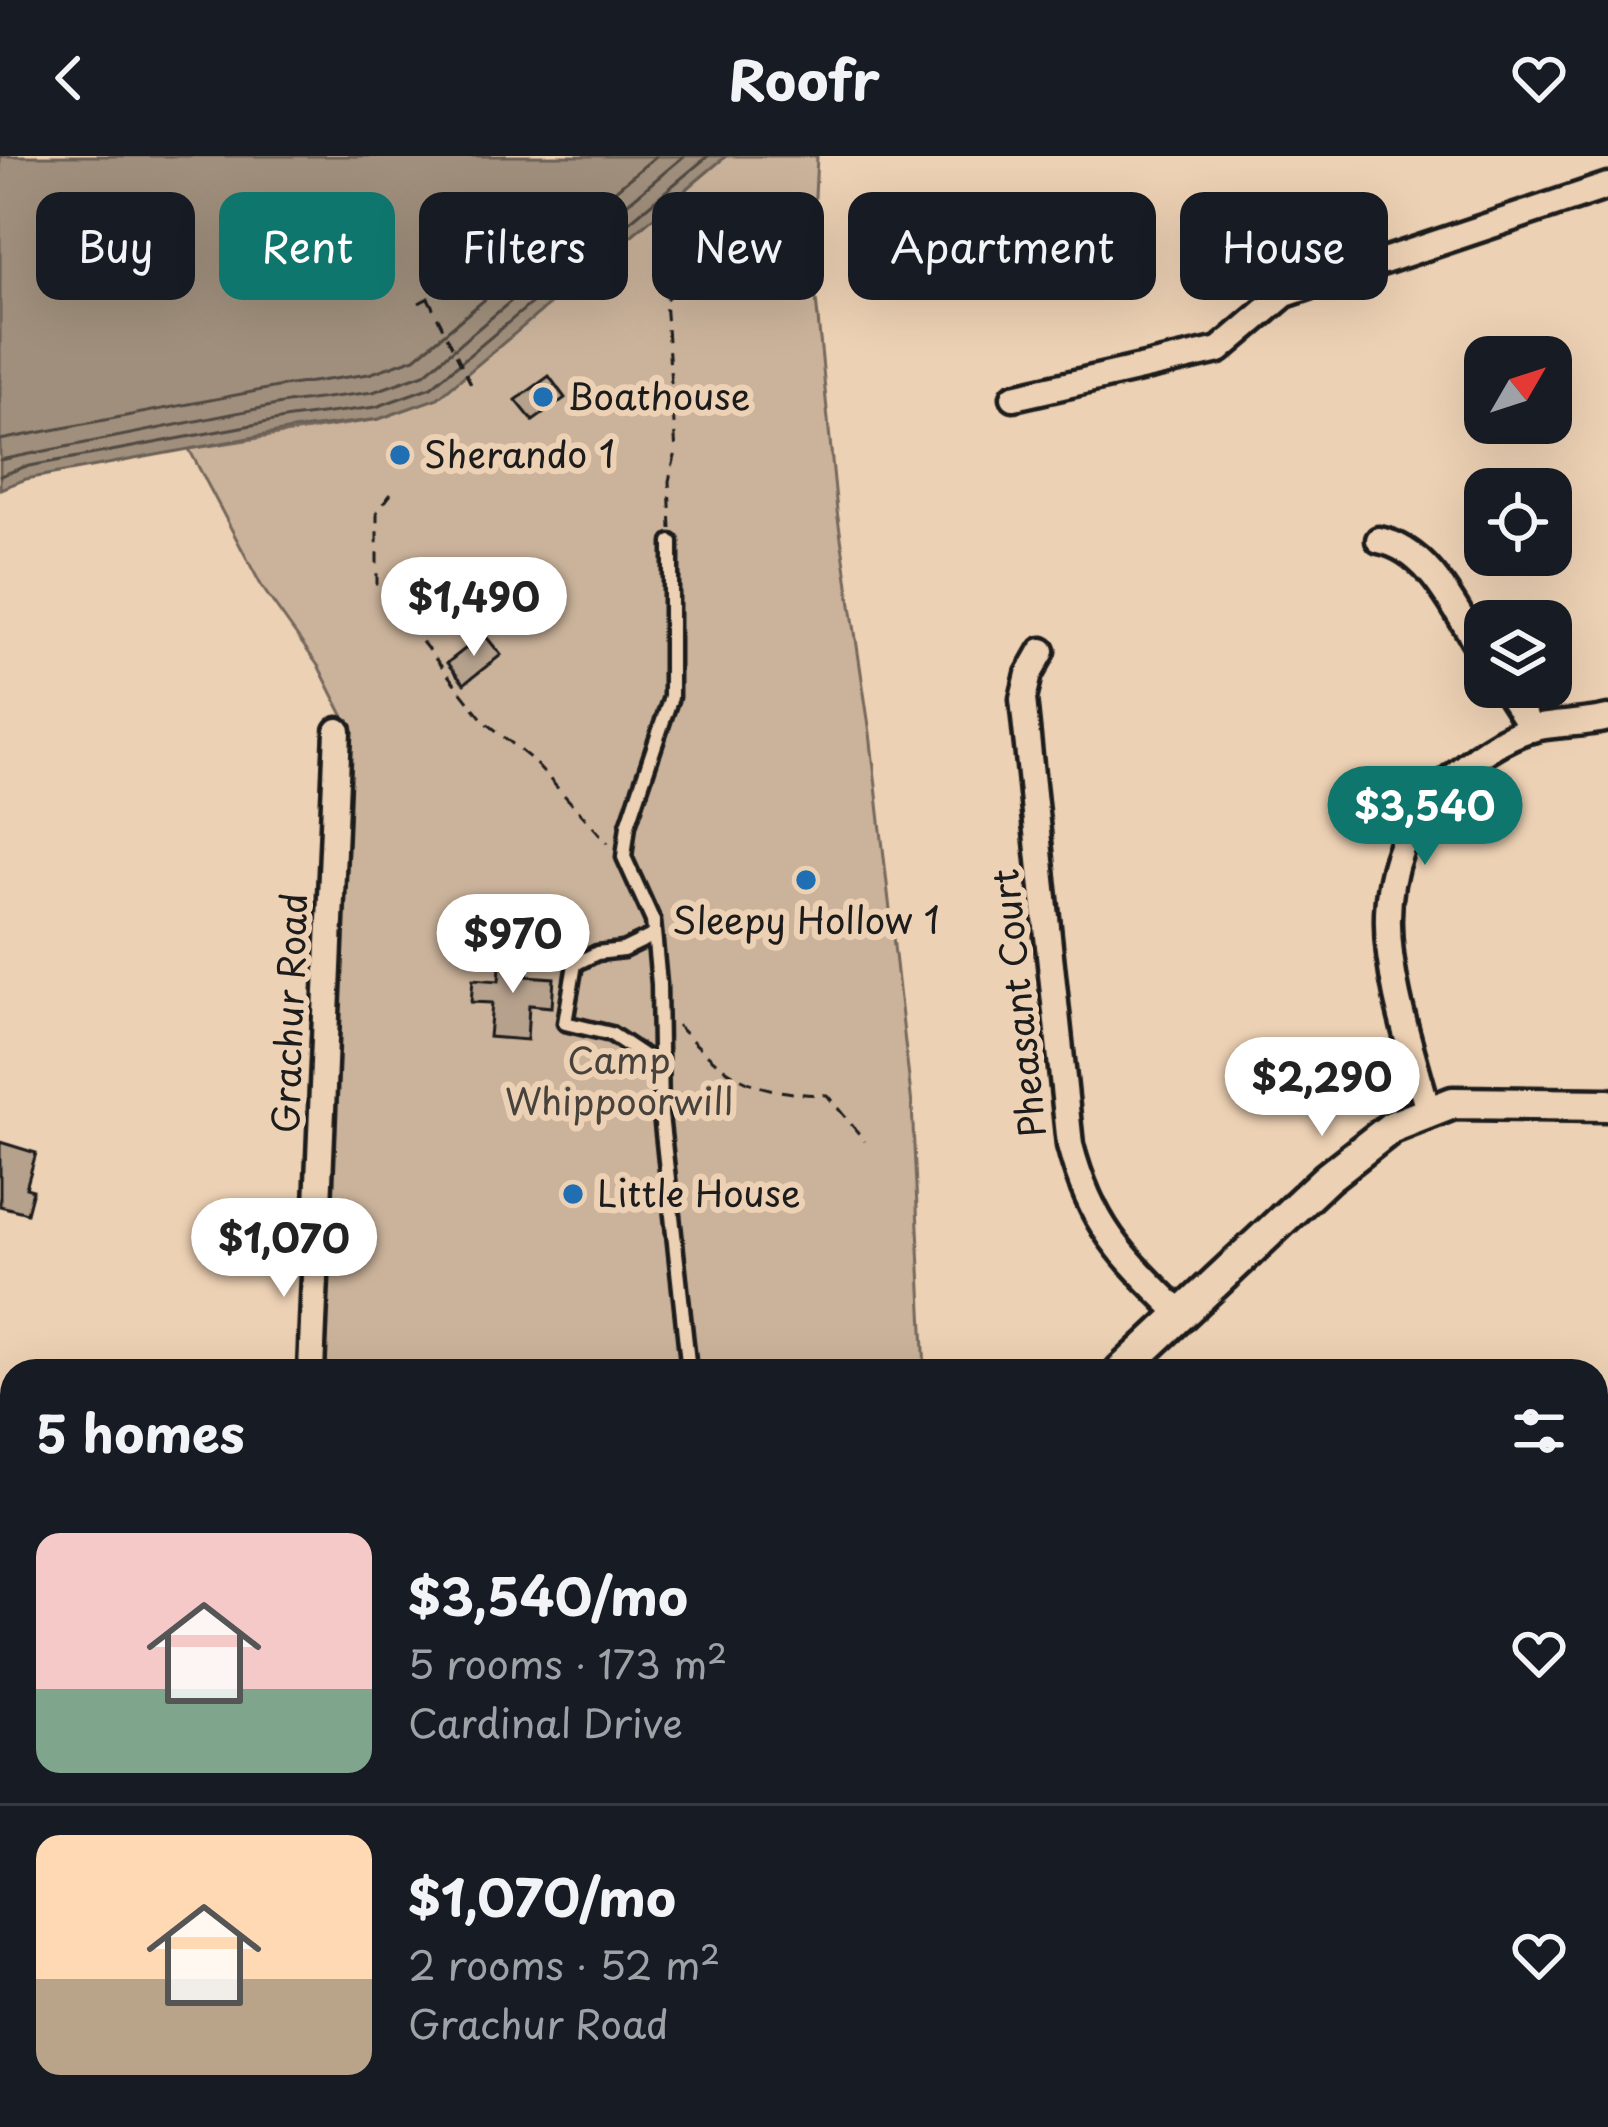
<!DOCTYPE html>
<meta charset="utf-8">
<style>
:root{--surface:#171b24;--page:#242831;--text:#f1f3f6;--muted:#9ea1a6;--line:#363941;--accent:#0f766e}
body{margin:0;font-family:"Playpen Sans",sans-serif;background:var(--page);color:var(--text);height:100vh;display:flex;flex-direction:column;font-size:45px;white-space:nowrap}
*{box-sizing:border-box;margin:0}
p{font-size:39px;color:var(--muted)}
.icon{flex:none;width:66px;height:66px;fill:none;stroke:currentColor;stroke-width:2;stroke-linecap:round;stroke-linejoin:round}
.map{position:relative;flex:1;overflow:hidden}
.details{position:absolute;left:0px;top:1203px;width:1608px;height:768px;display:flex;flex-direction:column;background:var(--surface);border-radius:36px 36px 0 0;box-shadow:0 12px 48px #0002}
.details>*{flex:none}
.top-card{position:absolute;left:36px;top:36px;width:1536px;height:108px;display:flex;gap:24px}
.needle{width:78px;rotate:51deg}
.buttons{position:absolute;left:1464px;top:180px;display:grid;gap:24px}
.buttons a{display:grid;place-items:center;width:108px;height:108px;border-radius:24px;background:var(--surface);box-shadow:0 12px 48px #0002;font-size:60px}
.price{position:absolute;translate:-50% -102px;padding:0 27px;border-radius:42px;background:#fff;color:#222;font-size:39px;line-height:78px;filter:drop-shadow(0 3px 6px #0008)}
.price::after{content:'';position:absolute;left:50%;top:72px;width:36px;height:27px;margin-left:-18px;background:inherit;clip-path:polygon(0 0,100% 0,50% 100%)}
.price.active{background:var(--accent);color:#fff}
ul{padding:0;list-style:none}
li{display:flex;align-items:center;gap:36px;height:300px;padding:0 36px}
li+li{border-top:3px solid var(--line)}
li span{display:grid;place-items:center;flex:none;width:336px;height:240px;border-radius:24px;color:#555}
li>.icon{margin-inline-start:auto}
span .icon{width:144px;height:144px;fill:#fffc;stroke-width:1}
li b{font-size:51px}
h2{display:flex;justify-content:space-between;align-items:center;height:144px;padding:0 36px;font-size:51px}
.tag{padding:0 42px;border-radius:24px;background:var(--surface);box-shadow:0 12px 48px #0002;font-size:42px;line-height:108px}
.tag.active{background:var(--accent);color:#fff}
header{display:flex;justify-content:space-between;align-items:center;height:156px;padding:0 36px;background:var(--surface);font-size:54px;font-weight:700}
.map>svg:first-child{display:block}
.green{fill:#cbb39b;stroke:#74685c;stroke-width:3}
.water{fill:#a08f7c;stroke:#6b6156;stroke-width:3}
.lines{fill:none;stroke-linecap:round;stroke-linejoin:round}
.shore{stroke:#514a42;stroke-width:3}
.building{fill:#b6a18d;stroke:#1c1c1c;stroke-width:3}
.service-casing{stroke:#1c1c1c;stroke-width:21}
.minor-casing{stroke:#1c1c1c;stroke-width:33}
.tertiary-casing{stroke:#1c1c1c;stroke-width:39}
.path{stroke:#1c1c1c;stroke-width:3;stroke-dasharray:12 9;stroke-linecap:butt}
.service{stroke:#edd1b4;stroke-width:12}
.minor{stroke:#edd1b4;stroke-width:24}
.tertiary{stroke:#edd1b4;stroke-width:30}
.poi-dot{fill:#1f6fb2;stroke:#edd1b4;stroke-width:4.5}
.labels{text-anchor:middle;stroke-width:12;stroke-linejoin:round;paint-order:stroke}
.poi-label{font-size:36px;fill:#1c1c1c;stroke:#edd1b4;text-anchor:start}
.street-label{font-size:36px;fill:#1c1c1c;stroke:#edd1b4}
.park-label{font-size:36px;fill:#48423c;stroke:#edd1b4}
</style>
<header><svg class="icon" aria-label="back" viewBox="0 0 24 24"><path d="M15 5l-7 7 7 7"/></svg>Roofr<svg class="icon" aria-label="heart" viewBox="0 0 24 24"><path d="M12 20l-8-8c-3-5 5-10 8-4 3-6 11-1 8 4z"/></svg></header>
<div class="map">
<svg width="1608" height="1971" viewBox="0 0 1608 1971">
<rect width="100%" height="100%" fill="#edd1b4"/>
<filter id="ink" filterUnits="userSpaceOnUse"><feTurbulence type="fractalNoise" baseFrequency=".00833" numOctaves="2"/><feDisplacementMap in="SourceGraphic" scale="24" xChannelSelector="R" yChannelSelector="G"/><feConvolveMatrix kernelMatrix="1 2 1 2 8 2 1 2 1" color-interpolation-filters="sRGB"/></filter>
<g filter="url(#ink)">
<!-- green -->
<path class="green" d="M726 0H817L812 102 837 355 870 577 912 949 925 1215H319L340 725 351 599 346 565 319 511 262 431 189 293 379 263 437 242Z"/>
<!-- water -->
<path class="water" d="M0 0H726L438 242 379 263 292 274 26 323 0 333Z"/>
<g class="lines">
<!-- shore -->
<g class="shore">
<path d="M0 284 283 230 369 218 415 202 656 0"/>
<path d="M0 304 287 247 373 236 424 218 684 0"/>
<path d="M0 320 24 311 290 262 376 251 431 231 708 0"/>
</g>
</g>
<!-- building -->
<g class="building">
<path d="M549 220 565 242 533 265 516 244Z"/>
<path d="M484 478 501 499 464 528 447 507Z"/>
<path d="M501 795 529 797 527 820 554 822 552 851 529 849 527 884 489 881 492 847 471 846 473 823 499 825Z"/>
<path d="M0 986 36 997 26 1032 33 1034 27 1057 0 1050Z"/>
</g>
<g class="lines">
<defs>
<g id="service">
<path d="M671 386V541L628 669 624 701 653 765 659 828 661 959 689 1215"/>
<path d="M654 779 623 794 597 797 575 808 565 867 611 878 659 910"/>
<path d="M0 1309 12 1313"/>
<path d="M559 1971 560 1959"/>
<path d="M612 1971 616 1959"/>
<path d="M822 1971 825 1959"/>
</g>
<g id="minor">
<path d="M1014 241 1219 194 1285 138 1608 30"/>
<path d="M1379 384C1432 394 1457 459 1485 501"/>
<path d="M1042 495 1029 518 1023 543 1070 989C1091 1070 1122 1100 1181 1158"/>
<path d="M1505 531 1532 573"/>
<path d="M1428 955C1397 840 1347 721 1448 625 1471 603 1503 580 1534 572 1558 567 1584 568 1608 562"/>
<path d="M311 1215 338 575"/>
<path d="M298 1959 310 1971"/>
<path d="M60 1971 64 1959"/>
</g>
<path id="tertiary" d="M1121 1215 1327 1022 1392 971 1453 947 1608 949"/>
</defs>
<!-- service casing -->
<use href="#service" class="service-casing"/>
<!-- minor casing -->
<use href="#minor" class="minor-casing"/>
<!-- tertiary casing -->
<use href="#tertiary" class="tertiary-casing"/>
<!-- path -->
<g class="path">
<path d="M428 142 471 228"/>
<path d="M419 147 438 137"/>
<path d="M391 338 377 356V428L483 564 531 603 608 687"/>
<path d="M671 373 669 325 676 296 665 144 732 82"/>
<path d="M677 869C730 924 751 937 827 939L865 985"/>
</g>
<!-- service -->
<use href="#service" class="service"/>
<!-- minor -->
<use href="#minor" class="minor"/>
<!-- tertiary -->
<use href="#tertiary" class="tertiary"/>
</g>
</g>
<!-- markers -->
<g class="poi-dot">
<circle cx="543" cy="241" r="12"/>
<circle cx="400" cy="299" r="12"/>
<circle cx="806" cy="724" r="12"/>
<circle cx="573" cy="1038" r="12"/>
</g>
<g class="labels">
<!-- poi labels -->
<g class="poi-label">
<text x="567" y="254">Boathouse</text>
<text x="424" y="312">Sherando 1</text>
<text x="806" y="778" text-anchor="middle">Sleepy Hollow 1</text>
<text x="597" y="1051">Little House</text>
</g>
<!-- street labels -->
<g class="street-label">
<text transform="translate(1019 847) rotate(-96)" y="13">Pheasant Court</text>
<text transform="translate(290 857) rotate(-88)" y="13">Grachur Road</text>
</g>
<!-- park labels -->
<g class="park-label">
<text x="619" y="918">Camp<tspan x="619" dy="41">Whippoorwill</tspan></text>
</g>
</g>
</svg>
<div class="buttons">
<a><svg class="needle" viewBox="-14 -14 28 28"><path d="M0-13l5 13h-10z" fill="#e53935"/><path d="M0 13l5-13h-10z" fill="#9ea1a6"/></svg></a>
<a><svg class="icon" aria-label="locate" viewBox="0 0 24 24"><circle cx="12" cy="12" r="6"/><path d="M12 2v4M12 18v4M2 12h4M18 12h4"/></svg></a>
<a><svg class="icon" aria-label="layers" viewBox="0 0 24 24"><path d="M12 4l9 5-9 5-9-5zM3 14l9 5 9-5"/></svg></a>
</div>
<b class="price" style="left:474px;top:503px">$1,490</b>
<b class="price active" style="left:1425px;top:712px">$3,540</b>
<b class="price" style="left:513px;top:840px">$970</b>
<b class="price" style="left:1322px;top:983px">$2,290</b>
<b class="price" style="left:284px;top:1144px">$1,070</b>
<div class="top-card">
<a class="tag">Buy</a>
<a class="tag active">Rent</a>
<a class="tag">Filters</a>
<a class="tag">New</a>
<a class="tag">Apartment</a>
<a class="tag">House</a>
</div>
<section class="details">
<h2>5 homes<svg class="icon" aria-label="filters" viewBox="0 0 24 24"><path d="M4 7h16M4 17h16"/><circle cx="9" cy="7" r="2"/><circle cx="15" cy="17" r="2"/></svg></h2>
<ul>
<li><span style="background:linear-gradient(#f6c9c9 65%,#7fa58c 0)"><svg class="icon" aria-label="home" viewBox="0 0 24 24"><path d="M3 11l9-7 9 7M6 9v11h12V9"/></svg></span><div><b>$3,540/mo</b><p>5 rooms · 173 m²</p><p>Cardinal Drive</p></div><svg class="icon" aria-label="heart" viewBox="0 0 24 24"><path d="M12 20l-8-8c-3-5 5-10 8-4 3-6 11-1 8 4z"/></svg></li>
<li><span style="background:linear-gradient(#ffd9b3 60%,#b9a48a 0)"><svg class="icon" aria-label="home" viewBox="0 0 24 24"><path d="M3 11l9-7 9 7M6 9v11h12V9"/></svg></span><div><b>$1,070/mo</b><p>2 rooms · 52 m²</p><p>Grachur Road</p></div><svg class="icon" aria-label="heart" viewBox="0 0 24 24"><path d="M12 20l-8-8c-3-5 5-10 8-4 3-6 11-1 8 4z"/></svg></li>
</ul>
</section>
</div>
